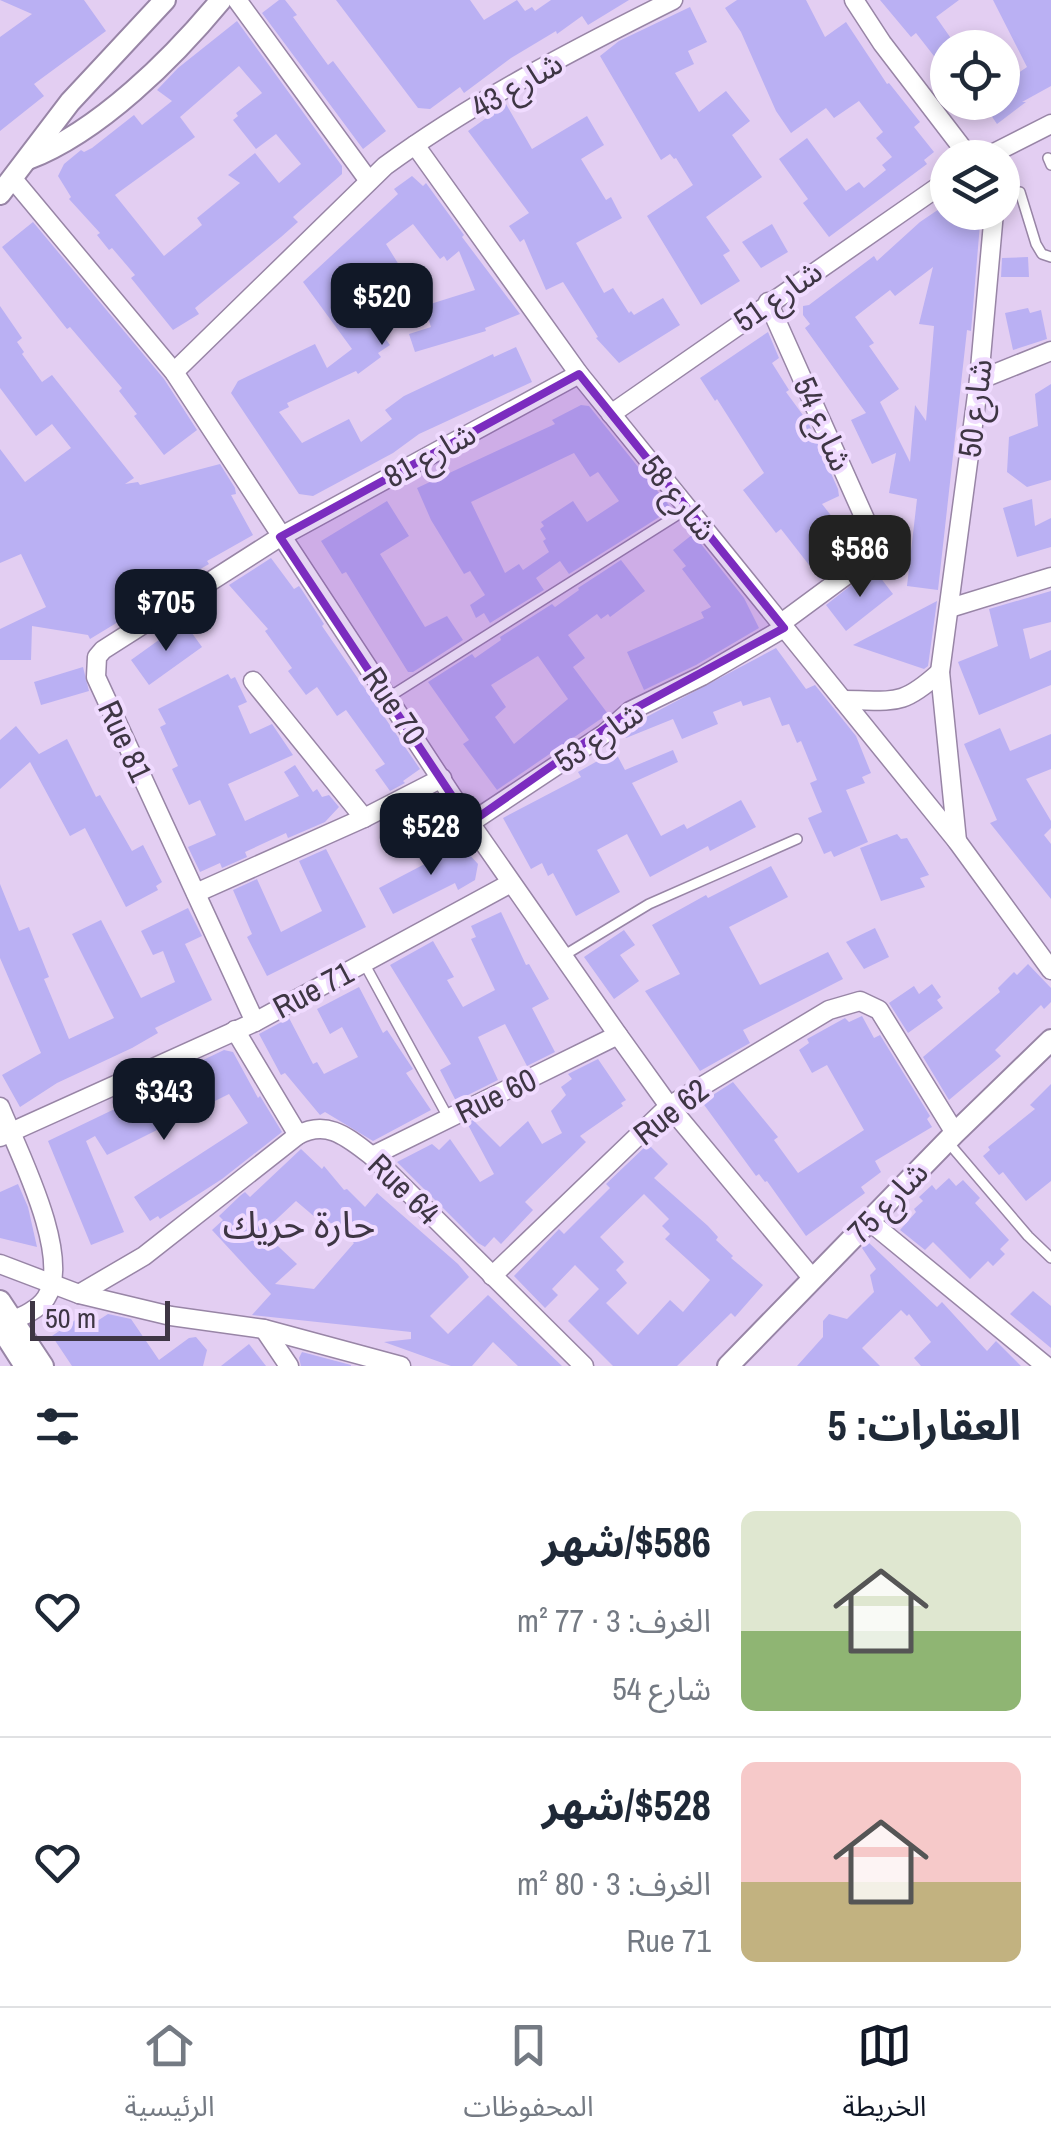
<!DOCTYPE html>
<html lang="ar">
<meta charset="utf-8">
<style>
:root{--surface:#fff;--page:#f2f2f3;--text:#1f2937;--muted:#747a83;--line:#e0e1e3;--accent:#111827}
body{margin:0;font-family:"Archivo Narrow","Noto Sans Arabic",sans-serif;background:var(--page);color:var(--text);direction:rtl;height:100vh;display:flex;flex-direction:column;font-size:38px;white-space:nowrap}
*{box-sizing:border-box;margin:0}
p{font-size:32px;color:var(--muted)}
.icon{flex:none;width:55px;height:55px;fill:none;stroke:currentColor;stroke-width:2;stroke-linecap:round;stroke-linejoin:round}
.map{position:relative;height:1366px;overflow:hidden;direction:ltr}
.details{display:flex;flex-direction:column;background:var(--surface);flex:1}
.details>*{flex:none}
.fabs{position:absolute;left:930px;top:30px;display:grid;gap:20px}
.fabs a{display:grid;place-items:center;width:90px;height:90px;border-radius:50%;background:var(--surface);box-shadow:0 5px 15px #0003;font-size:50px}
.scale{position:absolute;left:30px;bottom:25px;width:140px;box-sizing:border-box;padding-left:10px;border:5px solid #3e3644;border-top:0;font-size:28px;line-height:35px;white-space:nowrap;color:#3e3644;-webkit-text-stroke:8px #f0dbff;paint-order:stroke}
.price{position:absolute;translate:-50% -85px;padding:0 22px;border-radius:20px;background:var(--accent);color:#fff;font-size:32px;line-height:65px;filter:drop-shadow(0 2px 5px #0008)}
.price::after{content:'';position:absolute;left:50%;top:60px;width:30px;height:22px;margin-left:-15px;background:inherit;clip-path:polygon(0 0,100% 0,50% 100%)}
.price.active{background:#222;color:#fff}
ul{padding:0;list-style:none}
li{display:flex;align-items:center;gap:30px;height:250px;padding:0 30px}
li+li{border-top:2px solid var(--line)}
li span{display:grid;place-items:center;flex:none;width:280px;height:200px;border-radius:15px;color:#555}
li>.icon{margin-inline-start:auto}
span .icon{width:120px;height:120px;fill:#fffc;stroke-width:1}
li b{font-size:42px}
h2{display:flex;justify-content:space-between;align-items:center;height:120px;padding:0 30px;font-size:42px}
.menu{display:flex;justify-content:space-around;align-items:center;height:140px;border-top:2px solid var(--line);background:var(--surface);font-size:28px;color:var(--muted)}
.menu a{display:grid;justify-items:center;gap:5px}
.menu .active{color:var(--accent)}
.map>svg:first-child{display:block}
.building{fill:#bab0f3;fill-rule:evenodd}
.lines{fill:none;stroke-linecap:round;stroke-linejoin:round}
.service-casing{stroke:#9885a6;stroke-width:12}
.minor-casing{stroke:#9885a6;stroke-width:21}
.tertiary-casing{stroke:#9885a6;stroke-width:24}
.service{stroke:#fff;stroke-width:9}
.minor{stroke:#fff;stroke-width:18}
.tertiary{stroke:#fff;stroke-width:20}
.marked{fill:#7b2cbf;fill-opacity:0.2;stroke:#7b2cbf;stroke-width:8;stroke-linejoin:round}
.labels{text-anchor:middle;stroke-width:8;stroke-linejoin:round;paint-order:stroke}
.street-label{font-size:32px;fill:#3e3644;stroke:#f0dbff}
.quarter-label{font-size:38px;fill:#3e3644;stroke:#f0dbff}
</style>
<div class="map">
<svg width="1051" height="1366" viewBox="0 0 1051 1366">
<rect width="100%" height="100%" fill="#e3cef2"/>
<!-- building -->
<g class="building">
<path d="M0 0H84L106 31 34 84 44 96 0 131V37L32 14Z"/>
<path d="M279 0H285L297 15 293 17 328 65 333 61 386 131 363 149 262 13Z"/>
<path d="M336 0H470L484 20 517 0 525 11 532 7 535 11 551 0H629L588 25 582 16 557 34 556 31 511 58 464 93 460 87 430 109 418 108Z"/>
<path d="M737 0H806L825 37 846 22 887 84 889 83 920 122 914 127 934 152 924 160 927 164 829 237 803 203 808 199 779 159 807 138 846 191 859 182 864 188 886 170 882 165 892 157 876 138 883 132 859 101 834 118 826 108 791 133 776 111 741 32 725 8Z"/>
<path d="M880 0H959L936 17 957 47 948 48V74L916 33 911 37Z"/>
<path d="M993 0H1051V86L1022 102H1026L997 124 982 102H1002V84L1027 67Z"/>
<path d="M690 7 707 42 688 51 694 64 675 73 699 112 726 91 750 121 732 135 762 177 706 217 730 251 723 255 740 281 701 305 647 216 693 185 676 158 674 159 670 154 661 160 600 56 619 41Z"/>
<path d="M237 21 342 166V174L293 217 298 222 281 237 195 308 199 314 173 330 131 278 135 275 112 248 109 250 97 235 100 233 69 199 71 197 58 176 64 164 81 150 84 152 92 148 134 115 142 125 172 101 157 90 178 68ZM239 66 262 93 236 113 238 116 233 120 256 149 276 134 301 164 279 183 255 153 228 175 240 183 197 218 202 225 164 256 115 195 195 137 180 117Z"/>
<path d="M506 104 532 149 587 116 604 145 581 159 606 200 611 197 622 218 576 243 604 293 613 288 629 313 631 311 634 315 663 298 680 325 619 363 596 338 598 337 563 282 546 290 524 239 520 242 509 226 529 213 468 131Z"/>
<path d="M412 176 423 186 426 183 464 235 462 237 520 314 485 328 486 331 415 352 409 334 431 327 424 306 475 290 459 251 447 261 444 256 440 259 413 224 386 244 412 286 396 298 383 274 353 295 390 345 378 353 381 357 358 374 356 371 287 403 289 407 279 412 302 443 349 419 361 442 392 419 385 410 404 396 493 354 494 357 516 347 532 382 419 434 393 453 313 496 299 494 231 393 238 381 315 344 327 368 352 349 303 282 398 194 394 189Z"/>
<path d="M948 203V212H981L971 331 967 330 938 590 907 586 917 499 889 493 896 453 872 464 851 420 866 413 805 328 810 324 803 315V306L809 305 874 256 877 261 920 222ZM933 267 919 324 934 326 926 421 915 405 910 462 880 402 899 389 869 346 874 343 855 317 890 290 895 296Z"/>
<path d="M33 222 164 379 197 430 164 455 134 416 137 414 119 391 122 388 70 327 67 329 2 247Z"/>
<path d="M772 224 788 252 761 268 742 242Z"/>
<path d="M1028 257 1029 277H1001L1002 258Z"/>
<path d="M0 306 22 338 17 342 24 352 22 354 42 382 52 375 134 478 125 484 138 482 140 485 220 464 235 488 236 494 231 495 253 535 207 561 209 564 164 590 166 593 90 639 88 635 32 626 31 660H0V629L46 607 21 554 0 563V449L25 482 71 448 52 424 36 436 0 388Z"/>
<path d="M1028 308 1030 313 1041 310 1047 339 1013 350 1005 313Z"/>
<path d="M768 332 779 358 772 363 789 390 786 392 808 422 838 489 839 496 822 504 855 546 850 557 820 579 781 529 776 533 743 490 764 473 717 399 715 401 700 378Z"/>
<path d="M1051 384V480L1027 487 1007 472 1009 437 1038 426 1035 394Z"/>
<path d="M581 405 589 406 672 509 569 574 560 561 536 578 544 590 490 623 484 613 476 618 470 605 485 595 470 571 464 574 431 520 417 488 555 424 552 420ZM574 453 590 477 598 472 619 501 587 522 573 501 541 522 544 526 540 529 546 539 543 541 549 552 523 570 519 564 505 573 471 502Z"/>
<path d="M1032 499 1035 526 1051 518V547L1017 557 1003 508Z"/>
<path d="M387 501 409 536 380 554 425 627 447 616 463 640 413 672H408L346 572 342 574 321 541Z"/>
<path d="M693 534 744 598 759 628 696 665 644 690 627 652 704 618 701 612 711 607 682 569 686 566 673 550Z"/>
<path d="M271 558 294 589 299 586 302 590 324 624 322 626 420 769 403 781 405 783 390 791 375 770 385 764 346 710 337 716 317 687 306 695 288 671 292 668 265 631 268 629 229 585Z"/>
<path d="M621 560 645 591 610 617 608 614 601 619 597 614 568 635 585 658 573 667 608 714 497 790 463 744 469 740 428 682 472 654 475 658 501 640 500 637 552 604 555 607 579 590 578 588ZM538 656 568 699 514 744 495 717 506 707 491 685Z"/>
<path d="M873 568 893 594 846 631 826 605Z"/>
<path d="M1051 591V622L1023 629 1030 659 1051 650V685L979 715 958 662 998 646 989 609Z"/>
<path d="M937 601 928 666 924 669 853 645Z"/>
<path d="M184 622 202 647 149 685 131 660Z"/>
<path d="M776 648 806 689 815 685 856 736 871 773 862 777 865 783 846 790 868 842 834 857 831 851 824 854 808 818 822 812 810 783 817 780 801 741 797 743 789 724 782 726 770 697 743 706 741 701 713 712 718 724 682 739 673 719 626 738 624 733 637 722Z"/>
<path d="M83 667 89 691 41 705 34 682Z"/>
<path d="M228 674 231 679 235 677 247 702 238 706 250 734 272 724 293 755 228 784 245 821 299 796 284 772 295 765 313 792 317 789 322 797 329 795 339 807 325 822 288 838 286 833 245 852 247 857 222 868 220 863 200 872 188 847 216 835 200 800 189 805 172 769 178 766 160 727 166 724 158 709Z"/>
<path d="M16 726 39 754 67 739 96 797 100 795 132 851 143 845 162 882 156 886 158 890 126 907 85 828 70 836 30 762 0 789V740Z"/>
<path d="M1000 728 1010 751 1051 734V769L1026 779 1051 821V828L1044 835 1051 844V899L990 823 997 820 964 744Z"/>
<path d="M673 750 678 762 632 783 661 836 684 824 687 829 741 800 756 827 710 851 708 846 650 877 627 834 597 850 620 892 576 916 553 873 548 876 542 863 531 869 503 818 581 777 578 772 601 759 603 762 617 755 625 770Z"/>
<path d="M439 798 455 823 429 841 412 817Z"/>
<path d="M897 834 901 839 907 838 929 875 920 878 925 887 881 901 860 848Z"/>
<path d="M458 842 478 864 475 880 458 890 455 883 393 914 379 888 440 856 438 853Z"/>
<path d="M326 849 366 927 267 976 247 937 252 934 233 890 257 879 281 932 322 911 299 861Z"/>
<path d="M771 866 788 897 729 927 760 985 828 952 843 979 743 1030 750 1043 700 1071 645 991 680 974 652 925 706 895 708 898Z"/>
<path d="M0 884 19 931 29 927 49 977 44 979 69 1039 114 1018 72 934 101 920 141 998 175 982 163 951 153 955 141 931 188 908 202 936 185 944 212 1000 155 1028 158 1033 132 1048 57 1083 20 1107 2 1075 41 1053 0 958Z"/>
<path d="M501 912 526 965 529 964 549 999 532 1008 555 1052 527 1066 505 1024 478 1037 498 1080 456 1101 440 1070 451 1064 390 965 433 941 454 977 447 980 463 1007 495 990 471 939 476 937 471 926Z"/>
<path d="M875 928 889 957 864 969 846 942Z"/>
<path d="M624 930 635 945 620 955 639 981 614 999 584 957Z"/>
<path d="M1028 964 1051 988V1002L1044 1009 1041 1005 995 1050 1001 1056 949 1100 923 1057 1000 992 998 988 1014 972 1017 975Z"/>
<path d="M932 984 941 997 937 1000 943 1008 908 1033 889 1003 914 986 919 994Z"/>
<path d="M359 987 383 1033 387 1030 413 1069 406 1073 431 1110 373 1141 325 1112 320 1115 285 1073 281 1075 259 1034 289 1018 313 1064 317 1062 324 1074 358 1057 342 1027 330 1034 317 1009Z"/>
<path d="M862 1016 874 1038 880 1035 930 1116 927 1119 932 1127 875 1161 881 1172 861 1187 865 1193 806 1236 767 1181 765 1182 759 1174 756 1176 702 1102 733 1082 778 1137 774 1140 798 1173 864 1130 827 1065 812 1073 799 1050 809 1043 807 1039 845 1018 849 1022Z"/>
<path d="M224 1050 233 1052 258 1098 260 1096 282 1132 222 1179 160 1219 158 1216 150 1221 134 1197 248 1123 229 1094 107 1155 95 1136 86 1141 124 1232 91 1245 48 1141 175 1080 178 1072Z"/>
<path d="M598 1059 626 1100 621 1103 623 1106 580 1136 586 1142 525 1202 533 1210 501 1244 494 1237 485 1247 478 1243 397 1162 432 1144 439 1150 450 1139 480 1182 494 1174 467 1123 473 1120 500 1147 528 1121 542 1144 562 1133 551 1111 566 1095 561 1087 572 1079 568 1074Z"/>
<path d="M1051 1084V1181L1026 1201 1003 1172 999 1175 983 1156 990 1150 988 1147 1035 1109 1030 1105Z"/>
<path d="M648 1144 668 1164 654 1178 708 1226 718 1237 716 1240 733 1256 731 1258 763 1285 735 1317 731 1313 677 1366H613L568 1321 599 1289 575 1265 552 1289 558 1295 545 1308 514 1276 559 1229 564 1234 610 1188 606 1184ZM644 1194 669 1219 662 1226 670 1234 665 1239 710 1280 683 1312 670 1300 638 1335 606 1303 627 1283 616 1270 624 1262 600 1237Z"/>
<path d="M301 1149 322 1169 324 1166 344 1190 347 1189 365 1207 377 1193 458 1264 469 1277 430 1316 448 1334 488 1295 562 1366H518L493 1342 472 1366H451L384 1342 411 1339V1332L252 1315 271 1294 212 1230 223 1220 219 1216 241 1195 245 1192 250 1197ZM296 1201 322 1223 326 1219 354 1243 314 1289 275 1284 297 1264 263 1232Z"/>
<path d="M949 1178 956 1186 963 1180 980 1198 975 1203 1009 1240 1000 1249 1005 1254 993 1266 988 1261 970 1279 933 1242 925 1250 900 1230 916 1212 914 1209 923 1201 919 1197 932 1185 936 1190Z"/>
<path d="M18 1184 28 1207 37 1247 0 1238V1192Z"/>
<path d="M868 1242 937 1307 942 1302 987 1351 996 1341 1021 1366H921L914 1358 931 1342 909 1314 907 1316 901 1310 862 1348 880 1366H797L823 1337V1321L829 1314 847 1319 874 1292 870 1275 876 1269 862 1248Z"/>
<path d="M1033 1291 1051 1306V1348L1010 1314Z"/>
<path d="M108 1314 131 1319 159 1360 189 1338 196 1337 207 1350 203 1366H72L52 1336 81 1316 88 1327Z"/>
<path d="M249 1344 266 1366H221Z"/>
<path d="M302 1352 351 1365V1366H301L299 1358Z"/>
</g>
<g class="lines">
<defs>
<g id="service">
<path d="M1048 158 1051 165"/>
<path d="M1020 192 1036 244 1042 254 1051 257"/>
<path d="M389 697 687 509"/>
<path d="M563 956 649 904 797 839"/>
<path d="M364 963 449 1119"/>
<path d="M947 1141 1028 1236 1051 1258"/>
</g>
<g id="minor">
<path d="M237 0 369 181"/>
<path d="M854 0 882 43 970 158"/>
<path d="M415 145 579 374 957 841 1051 970"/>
<path d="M984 158 1051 124"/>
<path d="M13 179 174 372 470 823 618 1035 669 1106 813 1279"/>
<path d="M768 302 869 528 871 542 860 565 780 624"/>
<path d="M174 372 385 166C474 101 575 49 673 0"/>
<path d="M979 380 1051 351"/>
<path d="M611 414 948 180"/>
<path d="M950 608 1051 577"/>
<path d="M253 681 364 818"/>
<path d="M843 700C894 700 900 708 940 672"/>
<path d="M470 823 604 734 630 711 702 676 784 628"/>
<path d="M957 841 940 672 979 380 994 212"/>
<path d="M196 893 364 818 442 778"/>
<path d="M255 1022 96 677 97 657 103 650 280 537 579 374"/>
<path d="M235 1030 298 1135C328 1119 348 1138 372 1156L584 1366"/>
<path d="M0 1107C17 1149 73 1257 46 1298 37 1312 15 1319 0 1326"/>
<path d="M0 1137 255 1022 511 883"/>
<path d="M372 1156 618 1035"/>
<path d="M869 1221 1046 1366"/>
<path d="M0 1264 79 1294 171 1316 264 1329 401 1366"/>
<path d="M492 1276 669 1106 829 1010 860 1001 879 1010 955 1133"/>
<path d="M79 1294 144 1256 298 1135"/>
<path d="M264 1329 289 1366"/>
</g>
<g id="tertiary">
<path d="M28 159C99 132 173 58 221 0"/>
<path d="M0 194 70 102 165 0"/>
<path d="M0 1301 43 1366"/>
<path d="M0 1327 25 1366"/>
<path d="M728 1366 955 1133 1051 1040"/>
</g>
</defs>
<!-- service casing -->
<use href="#service" class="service-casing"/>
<!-- minor casing -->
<use href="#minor" class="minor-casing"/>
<!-- tertiary casing -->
<use href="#tertiary" class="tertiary-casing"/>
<!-- service -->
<use href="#service" class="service"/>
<!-- minor -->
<use href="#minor" class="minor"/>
<!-- tertiary -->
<use href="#tertiary" class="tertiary"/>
</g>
<!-- marked area -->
<path class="marked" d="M579 374 784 628 630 711 470 823 280 537Z"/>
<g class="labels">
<!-- street labels -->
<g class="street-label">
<text transform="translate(517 85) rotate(-30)" y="11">شارع 43</text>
<text transform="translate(778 296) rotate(-35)" y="11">شارع 51</text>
<text transform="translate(975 408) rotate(-83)" y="11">شارع 50</text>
<text transform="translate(823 424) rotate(66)" y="11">شارع 54</text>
<text transform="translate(430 455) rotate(-29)" y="11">شارع 81</text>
<text transform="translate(679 498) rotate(51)" y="11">شارع 58</text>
<text transform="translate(394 706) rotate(56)" y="11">Rue 70</text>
<text transform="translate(599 737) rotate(-34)" y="11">شارع 53</text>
<text transform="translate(125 741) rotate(65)" y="11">Rue 81</text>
<text transform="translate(313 990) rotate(-28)" y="11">Rue 71</text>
<text transform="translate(496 1096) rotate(-26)" y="11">Rue 60</text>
<text transform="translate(671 1112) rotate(-38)" y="11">Rue 62</text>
<text transform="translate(404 1189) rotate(44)" y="11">Rue 64</text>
<text transform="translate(888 1202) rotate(-46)" y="11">شارع 75</text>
</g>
<!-- quarter labels -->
<g class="quarter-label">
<text x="299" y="1238">حارة حريك</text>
</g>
</g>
</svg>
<div class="fabs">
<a><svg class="icon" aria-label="locate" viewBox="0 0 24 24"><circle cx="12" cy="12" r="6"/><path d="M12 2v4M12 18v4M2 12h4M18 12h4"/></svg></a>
<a><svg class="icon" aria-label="layers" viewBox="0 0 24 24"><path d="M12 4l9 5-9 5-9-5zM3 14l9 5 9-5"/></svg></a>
</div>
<div class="scale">50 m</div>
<b class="price" style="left:382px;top:348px">$520</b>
<b class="price active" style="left:860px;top:600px">$586</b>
<b class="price" style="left:166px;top:654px">$705</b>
<b class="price" style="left:431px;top:878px">$528</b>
<b class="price" style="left:164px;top:1143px">$343</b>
</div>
<section class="details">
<h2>العقارات: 5<svg class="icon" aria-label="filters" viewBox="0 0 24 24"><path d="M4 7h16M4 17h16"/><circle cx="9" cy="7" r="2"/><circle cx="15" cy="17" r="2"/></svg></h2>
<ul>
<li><span style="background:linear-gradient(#dfe7d0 60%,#8fb573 0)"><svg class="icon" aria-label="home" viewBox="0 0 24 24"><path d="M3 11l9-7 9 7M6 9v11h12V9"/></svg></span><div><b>$586/شهر</b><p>الغرف: 3 · 77 m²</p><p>شارع 54</p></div><svg class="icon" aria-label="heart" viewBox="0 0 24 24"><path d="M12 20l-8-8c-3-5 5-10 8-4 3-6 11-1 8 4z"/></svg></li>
<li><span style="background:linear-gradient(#f6c9c9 60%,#c2b280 0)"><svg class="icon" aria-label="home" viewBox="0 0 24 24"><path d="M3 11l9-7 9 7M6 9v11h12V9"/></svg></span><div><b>$528/شهر</b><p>الغرف: 3 · 80 m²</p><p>Rue 71</p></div><svg class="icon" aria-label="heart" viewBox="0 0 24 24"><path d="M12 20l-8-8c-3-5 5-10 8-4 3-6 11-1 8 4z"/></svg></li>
</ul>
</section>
<nav class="menu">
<a class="active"><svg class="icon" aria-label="map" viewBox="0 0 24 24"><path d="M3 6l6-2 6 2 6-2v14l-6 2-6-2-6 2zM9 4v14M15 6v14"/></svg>الخريطة</a>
<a><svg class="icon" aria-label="saved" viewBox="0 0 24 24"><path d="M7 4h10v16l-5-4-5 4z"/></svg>المحفوظات</a>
<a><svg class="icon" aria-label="home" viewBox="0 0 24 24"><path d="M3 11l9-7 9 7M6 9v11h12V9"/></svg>الرئيسية</a>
</nav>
